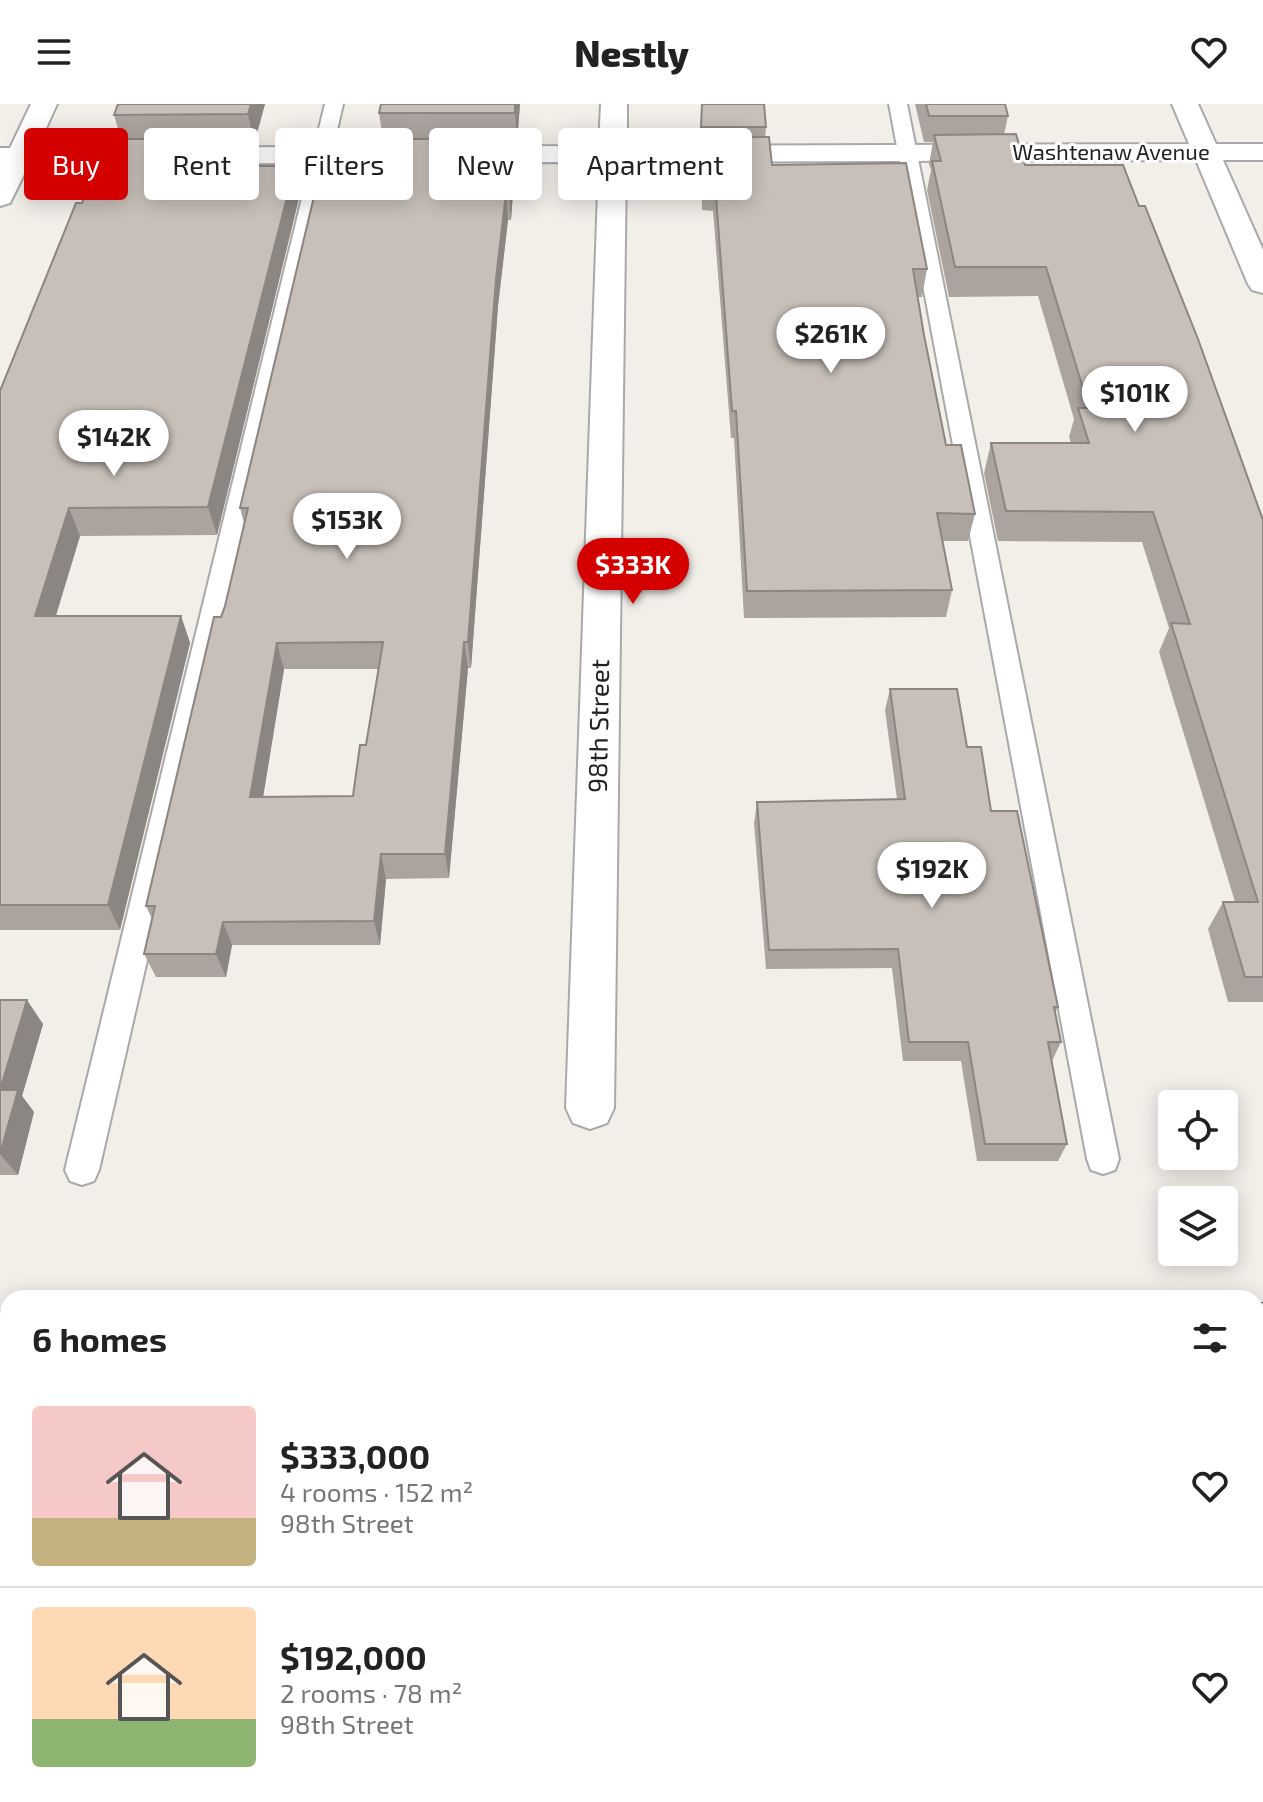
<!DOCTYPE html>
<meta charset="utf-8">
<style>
:root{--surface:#fff;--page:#f6f6f6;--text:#222;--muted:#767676;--line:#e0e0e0;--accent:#d40000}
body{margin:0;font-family:"Exo 2",sans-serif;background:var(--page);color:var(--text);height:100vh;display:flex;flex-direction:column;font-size:30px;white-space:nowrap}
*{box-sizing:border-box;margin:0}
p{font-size:26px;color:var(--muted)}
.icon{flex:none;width:44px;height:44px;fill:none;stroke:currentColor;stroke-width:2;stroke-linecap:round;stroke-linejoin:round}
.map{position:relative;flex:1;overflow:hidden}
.side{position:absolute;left:0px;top:1186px;width:1264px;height:512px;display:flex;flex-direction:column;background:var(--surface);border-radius:24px 24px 0 0;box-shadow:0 4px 20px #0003}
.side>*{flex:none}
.top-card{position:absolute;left:24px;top:24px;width:800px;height:72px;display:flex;gap:16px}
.tools{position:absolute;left:1158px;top:986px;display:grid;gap:16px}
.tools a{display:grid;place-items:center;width:80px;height:80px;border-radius:8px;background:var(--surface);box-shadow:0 4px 20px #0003;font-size:40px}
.price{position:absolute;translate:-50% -68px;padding:0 18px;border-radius:28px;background:#fff;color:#222;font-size:26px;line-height:52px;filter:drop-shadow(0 2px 4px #0008)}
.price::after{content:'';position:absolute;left:50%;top:48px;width:24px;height:18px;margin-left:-12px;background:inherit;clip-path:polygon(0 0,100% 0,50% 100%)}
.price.on{background:var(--accent);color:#fff}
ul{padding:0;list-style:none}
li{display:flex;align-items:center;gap:24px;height:200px;padding:0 32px}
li+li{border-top:2px solid var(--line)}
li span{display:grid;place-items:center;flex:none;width:224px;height:160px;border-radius:8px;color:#555}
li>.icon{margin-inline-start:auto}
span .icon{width:96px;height:96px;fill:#fffc;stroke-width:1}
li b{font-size:34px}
h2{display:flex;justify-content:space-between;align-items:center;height:96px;padding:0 32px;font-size:34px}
.chip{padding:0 28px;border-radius:8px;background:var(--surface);box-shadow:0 4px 20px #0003;font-size:28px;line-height:72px}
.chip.on{background:var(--accent);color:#fff}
header{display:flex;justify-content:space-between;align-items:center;height:104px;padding:0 32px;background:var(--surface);font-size:36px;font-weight:800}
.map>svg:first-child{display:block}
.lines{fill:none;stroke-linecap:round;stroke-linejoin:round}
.service-casing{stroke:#a9a9a9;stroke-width:4}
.minor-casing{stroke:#a9a9a9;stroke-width:4}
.service{fill:#fff;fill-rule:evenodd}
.minor{fill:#fff;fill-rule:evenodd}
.rail-casing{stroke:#707070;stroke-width:10}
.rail{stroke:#fff;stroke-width:7;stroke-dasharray:22;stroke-linecap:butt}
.wall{fill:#aba49e;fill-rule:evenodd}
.shaded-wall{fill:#8b8681}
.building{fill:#c7bfb8;stroke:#8b8681;stroke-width:2;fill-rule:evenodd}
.labels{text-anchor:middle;stroke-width:6;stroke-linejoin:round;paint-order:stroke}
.far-street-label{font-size:22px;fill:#222;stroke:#fff}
.street-label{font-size:26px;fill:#222;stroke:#fff}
</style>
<header><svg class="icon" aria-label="menu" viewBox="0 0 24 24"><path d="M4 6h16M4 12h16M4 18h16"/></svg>Nestly<svg class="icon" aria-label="heart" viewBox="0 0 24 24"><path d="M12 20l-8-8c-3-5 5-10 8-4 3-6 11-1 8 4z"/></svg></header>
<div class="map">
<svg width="1263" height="1698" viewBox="0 0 1263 1698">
<rect width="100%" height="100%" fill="#f2efe9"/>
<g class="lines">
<defs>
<g id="service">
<path d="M325 0H343L99 1066 94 1077 82 1081 70 1077 65 1066Z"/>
<path d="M889 0H907L1119 1055 1115 1066 1103 1070 1091 1066 1087 1055Z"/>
<rect x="1256" y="1356" width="7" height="38"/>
<rect x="0" y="1363" width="8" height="38"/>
</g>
<g id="minor">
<path d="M31 0H57L37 44 599 42 601 0H627V42L1189 40 1172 0H1198L1216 40H1263V56H1223L1263 146V189L1252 186 1248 180 1196 56 626 58 614 1004 607 1019 590 1025 573 1019 566 1004 599 58 29 60 10 99 0 102V44H10Z"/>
<rect x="547" y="1690" width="62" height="8"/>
</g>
</defs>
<!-- service casing -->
<use href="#service" class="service-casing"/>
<!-- minor casing -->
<use href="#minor" class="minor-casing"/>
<!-- service -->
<use href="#service" class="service"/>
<!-- minor -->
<use href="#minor" class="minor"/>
<defs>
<g id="rail">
<path d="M1256 1203H1263"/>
<path d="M0 1212H8"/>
<path d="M1256 1247H1263"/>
<path d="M0 1255H8"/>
</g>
</defs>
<!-- rail casing -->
<use href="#rail" class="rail-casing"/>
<!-- rail -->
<use href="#rail" class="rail"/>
</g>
<!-- wall -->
<g class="wall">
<path d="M265 0 254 40H243L248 62H295L300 90 217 431 80 432 56 512H181L190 539 120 826H0V287L121 35 114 11Z"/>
<path d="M381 0H520L517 39H513L515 61 511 116H508L498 202 471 564H468L449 774 386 775 380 841H232L226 873H156L144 850 152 815 146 802 225 502 244 419 240 404 370 63 383 35 379 9ZM284 565H378L366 641 353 692 263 693Z"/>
<path d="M701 0 766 23 765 34 772 61 927 165 922 193H918L924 231 946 341 975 410 968 437H943L952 486 946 513 744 514 734 334H731L713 107 702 106Z"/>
<path d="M915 0H1005L1008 12 1004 31 1263 416V898H1228L1208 825 1223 798H1235L1159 548 1169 524 1142 438 998 437 984 369 991 339H1071L1069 333 1074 315 1038 192 949 193 927 86 931 66 929 60 933 38H924Z"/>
<path d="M890 585 967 643 991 707 1058 903 1055 908 1061 938 1052 957 1067 1040 1058 1057H977L961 957H903L892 864 766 865 754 719 757 698 897 695 885 606Z"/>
<path d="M0 896 43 920 22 992 34 1008 18 1071H0Z"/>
</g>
<!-- shaded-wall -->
<g class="shaded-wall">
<path d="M251 0H265L254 40 248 10Z"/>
<path d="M515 0H520L517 39 515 9Z"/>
<path d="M242 35 248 62H234Z"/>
<path d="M513 35 515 61 511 116 509 89Z"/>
<path d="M295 62 300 90 217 431 208 403Z"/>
<path d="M506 89 508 116 498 202 471 564 468 538 496 175Z"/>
<path d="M69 404 80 432 47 540 35 512Z"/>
<path d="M181 512 190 539 120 826 108 801Z"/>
<path d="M464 538 468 564 449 774 445 750Z"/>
<path d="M277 539 284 565 259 718 250 693Z"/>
<path d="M381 750 386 775 380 841 374 817Z"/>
<path d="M223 818 232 841 226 873 216 850Z"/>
<path d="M27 896 43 920 22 992 34 1008 18 1071 0 1050V986Z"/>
<path d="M30 1690H43L41 1698H29Z"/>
<path d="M362 1690H377L376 1698H361Z"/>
</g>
<!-- building -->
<g class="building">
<path d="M118 0H251L248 10 114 11Z"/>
<path d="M381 0H515V9H379Z"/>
<path d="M702 0H764L766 23H701Z"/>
<path d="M926 0H1005L1008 12H929Z"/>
<path d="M1016 30 1025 61H1123L1139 102H1145L1198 235 1263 416V873H1245L1223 798H1258L1171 519 1190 520 1153 408 1006 407 991 339H1089L1078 304H1089L1046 163H955L932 57H941L934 31Z"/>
<path d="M769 33 772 61 906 59 927 165H913L924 231 946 341H961L975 410 937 409 952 486 747 487 736 307H732L715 79H703L702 34Z"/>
<path d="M106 35H242L234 62H295L208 403 69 404 35 512H181L108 801H0V287L76 99H82Z"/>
<path d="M376 35H513L509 89H506L496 175 468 538H464L445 750H381L374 817 223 818 216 850H144L155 802H146L214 513H221L225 502 248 404H240L321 63H370ZM383 538 366 641H360L353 692 250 693 277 539Z"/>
<path d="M890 585H957L967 643H981L991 707H1017L1058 903H1054L1061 938H1048L1067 1040H985L968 938H909L898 845 769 846 757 698 905 695Z"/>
<path d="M0 896H27L0 986H18L0 1050Z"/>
<path d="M0 1623H8V1690H30L29 1698H0Z"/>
<path d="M243 1690H362L361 1698H242Z"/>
</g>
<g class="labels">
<!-- far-street labels -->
<g class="far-street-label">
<text x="1111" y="56">Washtenaw Avenue</text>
</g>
<!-- street labels -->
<g class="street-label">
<text transform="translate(599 622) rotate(-89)" y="9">98th Street</text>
</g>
</g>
</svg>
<div class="tools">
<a><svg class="icon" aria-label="locate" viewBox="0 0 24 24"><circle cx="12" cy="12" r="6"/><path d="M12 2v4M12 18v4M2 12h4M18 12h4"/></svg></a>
<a><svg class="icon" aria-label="layers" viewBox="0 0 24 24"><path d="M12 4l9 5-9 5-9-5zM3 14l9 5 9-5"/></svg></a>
</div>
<b class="price" style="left:831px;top:271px">$261K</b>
<b class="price" style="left:1135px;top:330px">$101K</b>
<b class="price" style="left:114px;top:374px">$142K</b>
<b class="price" style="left:347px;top:457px">$153K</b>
<b class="price on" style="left:633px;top:502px">$333K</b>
<b class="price" style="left:932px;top:806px">$192K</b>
<div class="top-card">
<a class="chip on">Buy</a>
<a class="chip">Rent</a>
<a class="chip">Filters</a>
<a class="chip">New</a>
<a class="chip">Apartment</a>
</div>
<section class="side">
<h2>6 homes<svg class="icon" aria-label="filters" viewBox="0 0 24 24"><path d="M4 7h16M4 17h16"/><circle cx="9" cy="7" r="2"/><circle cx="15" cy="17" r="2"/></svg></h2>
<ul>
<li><span style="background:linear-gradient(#f6c9c9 70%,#c2b280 0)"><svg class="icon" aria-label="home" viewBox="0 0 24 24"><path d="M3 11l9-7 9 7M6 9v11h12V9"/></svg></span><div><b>$333,000</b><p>4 rooms · 152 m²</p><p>98th Street</p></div><svg class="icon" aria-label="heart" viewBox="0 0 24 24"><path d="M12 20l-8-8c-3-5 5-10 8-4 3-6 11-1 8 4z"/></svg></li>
<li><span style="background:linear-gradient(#ffd9b3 70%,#8fb573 0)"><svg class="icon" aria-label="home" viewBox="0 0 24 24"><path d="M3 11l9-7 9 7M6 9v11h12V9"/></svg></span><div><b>$192,000</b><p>2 rooms · 78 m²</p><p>98th Street</p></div><svg class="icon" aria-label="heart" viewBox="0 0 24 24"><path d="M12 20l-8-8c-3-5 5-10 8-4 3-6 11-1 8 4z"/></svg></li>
</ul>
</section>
</div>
